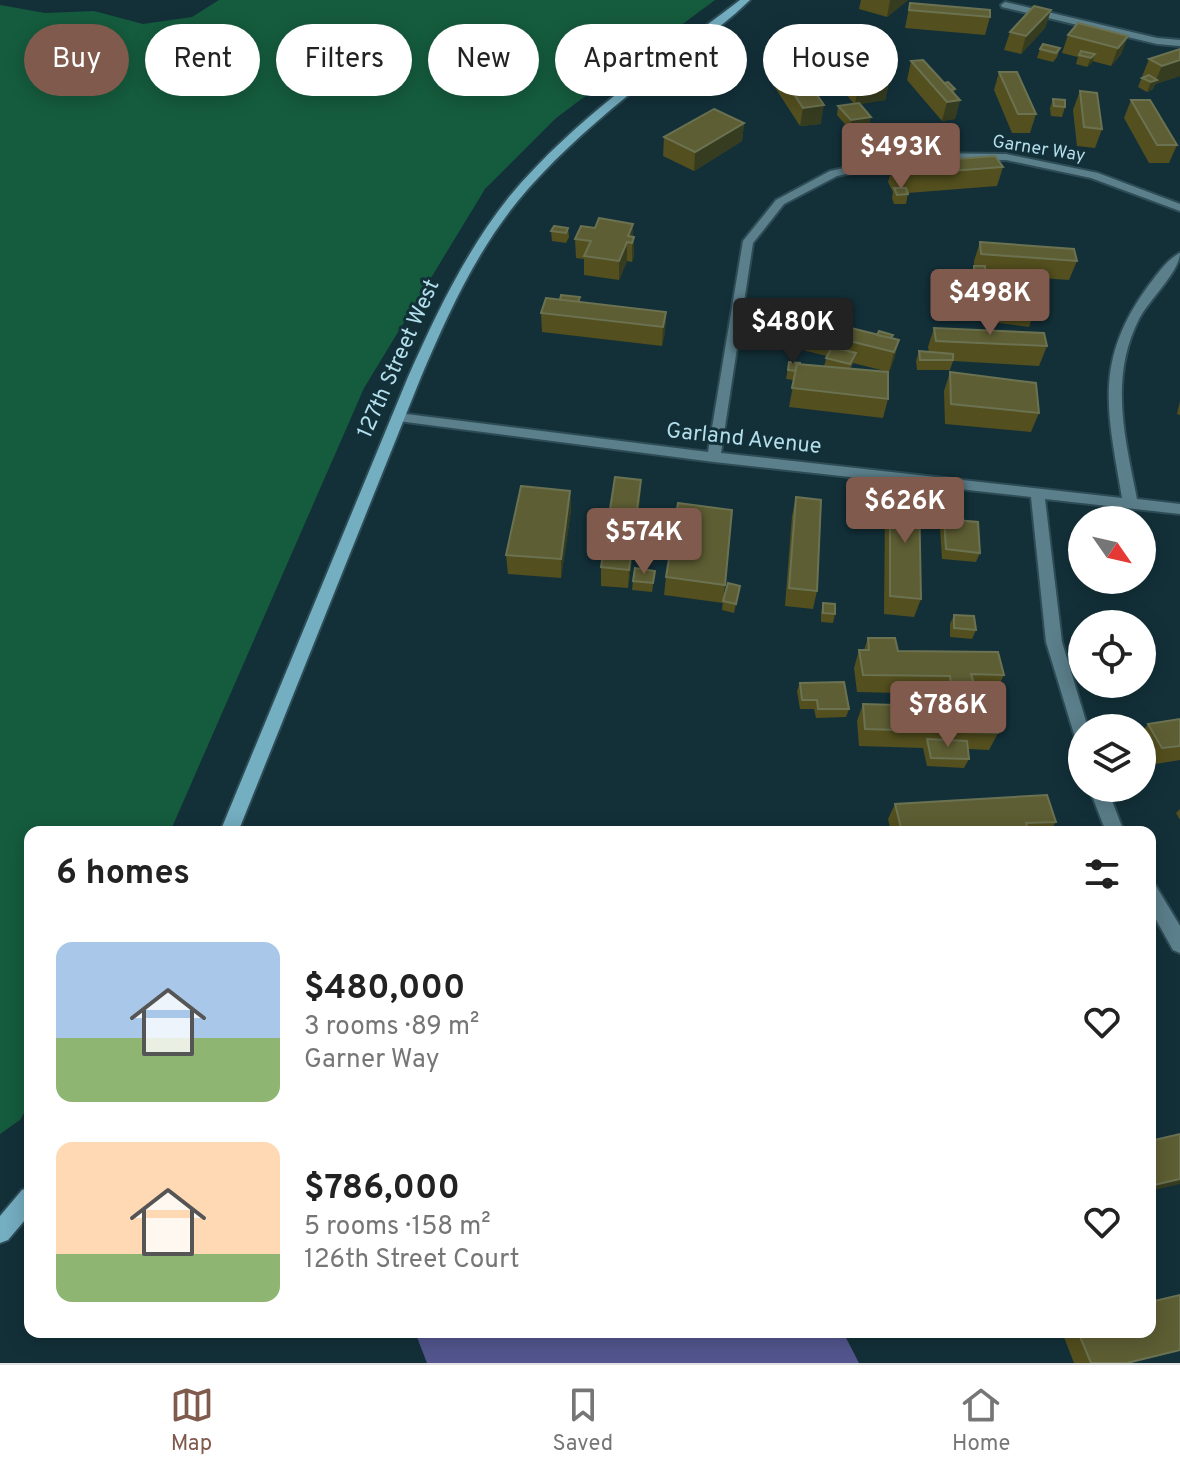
<!DOCTYPE html>
<meta charset="utf-8">
<style>
:root{--surface:#fff;--page:#f6f6f6;--text:#222;--muted:#767676;--line:#e0e0e0;--accent:#805a4d}
body{margin:0;font-family:Overpass,sans-serif;background:var(--page);color:var(--text);height:100vh;display:flex;flex-direction:column;font-size:30px;white-space:nowrap}
*{box-sizing:border-box;margin:0}
p{font-size:26px;color:var(--muted)}
.icon{flex:none;width:44px;height:44px;fill:none;stroke:currentColor;stroke-width:2;stroke-linecap:round;stroke-linejoin:round}
.map{position:relative;flex:1;overflow:hidden}
.side{position:absolute;left:24px;top:826px;width:1132px;height:512px;display:flex;flex-direction:column;background:var(--surface);border-radius:16px;box-shadow:0 4px 20px #0003}
.side>*{flex:none}
.top-card{position:absolute;left:24px;top:24px;width:1132px;height:72px;display:flex;gap:16px}
.needle{width:52px;rotate:124deg}
.buttons{position:absolute;left:1068px;top:506px;display:grid;gap:16px}
.buttons a{display:grid;place-items:center;width:88px;height:88px;border-radius:50%;background:var(--surface);box-shadow:0 4px 20px #0003;font-size:40px}
.price{position:absolute;translate:-50% -68px;padding:0 18px;border-radius:8px;background:var(--accent);color:#fff;font-size:26px;line-height:52px;filter:drop-shadow(0 2px 4px #0008)}
.price::after{content:'';position:absolute;left:50%;top:48px;width:24px;height:18px;margin-left:-12px;background:inherit;clip-path:polygon(0 0,100% 0,50% 100%)}
.price.selected{background:#222;color:#fff}
ul{padding:0;list-style:none}
li{display:flex;align-items:center;gap:24px;height:200px;padding:0 32px}
li span{display:grid;place-items:center;flex:none;width:224px;height:160px;border-radius:16px;color:#555}
li>.icon{margin-inline-start:auto}
span .icon{width:96px;height:96px;fill:#fffc;stroke-width:1}
li b{font-size:34px}
h2{display:flex;justify-content:space-between;align-items:center;height:96px;padding:0 32px;font-size:34px}
.tag{padding:0 28px;border-radius:36px;background:var(--surface);box-shadow:0 4px 20px #0003;font-size:28px;line-height:72px}
.tag.selected{background:var(--accent);color:#fff}
.menu{display:flex;justify-content:space-around;align-items:center;height:112px;border-top:2px solid var(--line);background:var(--surface);font-size:22px;color:var(--muted)}
.menu a{display:grid;justify-items:center;gap:4px}
.menu .selected{color:var(--accent)}
.map>svg:first-child{display:block}
.green{fill:#155c3e}
.water{fill:#53568e}
.lines{fill:none;stroke-linecap:round;stroke-linejoin:round}
.street-casing{stroke:#2d4c56;stroke-width:4}
.secondary-casing{stroke:#2d4c56;stroke-width:4}
.street{fill:#5b7f8b;fill-rule:evenodd}
.secondary{fill:#74aec1;fill-rule:evenodd}
.wall{fill:#534f1e}
.shaded-wall{fill:#353c1f}
.building{fill:#5e5e34;stroke:#6b7251;stroke-width:2}
.labels{text-anchor:middle;stroke-width:6;stroke-linejoin:round;paint-order:stroke}
.far-street-label{font-size:18px;fill:#b3deec;stroke:#133039}
.street-label{font-size:22px;fill:#b3deec;stroke:#133039}
</style>
<div class="map">
<svg width="1180" height="1363" viewBox="0 0 1180 1363">
<rect width="100%" height="100%" fill="#133039"/>
<!-- green -->
<path class="green" d="M219 0H715L556 118 485 189 364 388 170 832H30V1103L20 1120 0 1134V5L45 13 94 11 143 24 192 17Z"/>
<!-- water -->
<path class="water" d="M415 1332H843L859 1363H427Z"/>
<g class="lines">
<defs>
<g id="street">
<path d="M1005 2 1157 38 1180 40V46L1157 44 1002 7 1001 5Z"/>
<path d="M917 153 1006 154 1098 173 1180 204V211L1091 178 1006 160 917 159 837 176 784 204 753 243 721 453 1122 498C1108 414 1093 363 1146 289 1155 277 1167 259 1180 253 1180 271 1149 300 1139 319 1109 378 1125 438 1137 499L1180 504V514L1045 499 1062 642 1088 728H1082V741L1076 739 1074 734 1046 642 1031 497 714 462 398 421 391 417 398 413 708 452 743 241 776 200 830 171Z"/>
<path d="M1089 788H1107L1124 832H1106Z"/>
<path d="M1150 884 1156 886 1180 926V953L1173 950 1150 909Z"/>
</g>
<g id="secondary">
<path d="M740 0H750C713 36 666 64 626 97 587 129 549 163 517 202 475 254 447 316 421 377L238 832H220L408 377C436 314 466 251 509 197 574 119 660 61 740 0Z"/>
<path d="M30 1187V1214L8 1240 0 1243V1216L22 1190Z"/>
</g>
</defs>
<!-- street casing -->
<use href="#street" class="street-casing"/>
<!-- secondary casing -->
<use href="#secondary" class="secondary-casing"/>
<!-- street -->
<use href="#street" class="street"/>
<!-- secondary -->
<use href="#secondary" class="secondary"/>
</g>
<!-- wall -->
<g class="wall">
<path d="M861 0H908L887 17 859 9Z"/>
<path d="M910 3 990 17 985 35 905 28Z"/>
<path d="M1051 10 1045 28 1021 54 1004 50 1010 32Z"/>
<path d="M1068 35 1128 36 1121 54 1111 66 1092 61 1087 67 1076 64 1078 57 1062 53Z"/>
<path d="M1060 48 1057 57 1053 62 1037 58 1040 49Z"/>
<path d="M1180 49V76L1155 84 1153 89 1147 92 1138 87 1149 59Z"/>
<path d="M830 52 889 82 885 100 859 104 869 127 850 130 837 115 838 106 854 104 827 71Z"/>
<path d="M911 61 955 89 954 94 960 100 955 119 942 121 907 80Z"/>
<path d="M777 68 821 124 800 126 774 86Z"/>
<path d="M999 72 1036 114 1030 133H1012L994 90Z"/>
<path d="M1080 91 1102 129 1095 148 1077 146 1073 110Z"/>
<path d="M1053 99 1065 107 1062 117 1051 116 1050 108Z"/>
<path d="M1131 100 1177 145 1169 163H1149L1124 118Z"/>
<path d="M744 123 742 141 694 171 663 156 664 137Z"/>
<path d="M893 164 1003 167 997 186 908 193 906 204H894L892 198 893 192 888 182Z"/>
<path d="M568 228 569 237 566 243 552 241 551 231Z"/>
<path d="M633 237 634 256 632 262 627 261 619 280 584 275V259L576 258 575 239Z"/>
<path d="M980 242 1077 261 1069 280 985 274 983 280 1036 307 1029 327 945 316V295L951 276 971 278 974 266V261Z"/>
<path d="M580 297V302L666 312 665 331 662 346 542 332 541 313 560 300Z"/>
<path d="M789 326 899 340 894 359 889 372 853 363 850 369 888 399 883 418 789 407 794 380 786 379 789 362 800 364 824 366 827 356 786 346Z"/>
<path d="M934 328 1047 346 1039 366 953 361 950 370H917L916 361 919 351 929 352 928 347Z"/>
<path d="M950 372 1039 413 1031 432 945 424 944 391Z"/>
<path d="M1180 401V415L1177 414Z"/>
<path d="M641 480 640 499 628 588 601 586V567Z"/>
<path d="M890 490 921 599 914 617 884 614 885 509Z"/>
<path d="M570 491 571 510 561 578 508 574 506 555Z"/>
<path d="M796 497 817 591 813 609 785 606 792 516Z"/>
<path d="M944 519 980 553 976 562 942 559 940 528Z"/>
<path d="M655 571 652 592 632 590 633 581Z"/>
<path d="M666 577 725 585 723 603 664 595Z"/>
<path d="M740 586 734 613 722 610 723 601Z"/>
<path d="M823 603 835 614 833 623 821 622V612Z"/>
<path d="M954 615 976 630 972 639 950 637V624Z"/>
<path d="M868 638 898 651 1004 675 995 693 970 692 966 701H944L942 694 857 692 854 668 859 650H864Z"/>
<path d="M800 683 849 709 846 717 816 718 814 709H800L797 691Z"/>
<path d="M863 704 998 733 989 750 968 749 969 759 964 768 927 766 923 748 859 746 857 721Z"/>
<path d="M1180 719V760L1149 765 1142 752V732L1148 724Z"/>
<path d="M895 804 1056 822 1049 832H891L888 819Z"/>
<path d="M1180 809V820L1176 813Z"/>
<path d="M1062 1332H1150L1127 1363H1074Z"/>
</g>
<!-- shaded-wall -->
<g class="shaded-wall">
<path d="M890 0H908L887 17Z"/>
<path d="M1051 10 1045 28 1021 54 1026 36Z"/>
<path d="M1128 36 1121 54 1111 66 1118 48Z"/>
<path d="M1095 54 1092 63 1087 67 1091 58Z"/>
<path d="M1180 60V76L1155 84 1153 89 1147 92 1151 82 1156 80 1162 66Z"/>
<path d="M889 82 885 100 855 105 858 86Z"/>
<path d="M960 100 955 119 942 121 947 102Z"/>
<path d="M824 105 821 124 800 126 803 108Z"/>
<path d="M871 117 869 127 850 130 851 120Z"/>
<path d="M744 123 742 141 694 171 695 152Z"/>
<path d="M633 224V242L634 237V256L632 262V243L628 236Z"/>
<path d="M627 242V261L619 280V261Z"/>
<path d="M666 312 665 331 662 346 663 327Z"/>
<path d="M899 340 894 359 889 372 894 352Z"/>
<path d="M641 480 640 499 628 588 629 570Z"/>
<path d="M570 491 571 510 561 578V559Z"/>
<path d="M1180 1179V1184L1150 1191V1186Z"/>
</g>
<!-- building -->
<g class="building">
<path d="M910 3 990 10V17L909 10Z"/>
<path d="M1034 6 1051 10 1026 36 1010 32Z"/>
<path d="M1078 23 1128 36 1118 48 1068 35Z"/>
<path d="M1043 44 1060 48 1056 53 1040 49Z"/>
<path d="M860 49 889 82 858 86 830 52Z"/>
<path d="M1180 49V60L1162 66 1149 59Z"/>
<path d="M1081 51 1095 54 1091 58 1079 55Z"/>
<path d="M923 60 960 100 947 102 911 61Z"/>
<path d="M797 66 824 105 803 108 777 68Z"/>
<path d="M999 72H1017L1036 114H1018Z"/>
<path d="M1149 75 1157 80 1151 82 1142 78Z"/>
<path d="M948 82 955 89 951 90 944 83Z"/>
<path d="M1080 91 1097 93 1102 129 1084 127Z"/>
<path d="M1053 99 1065 100V107L1054 106Z"/>
<path d="M1131 100H1150L1177 145H1157Z"/>
<path d="M859 103 871 117 851 120 838 106Z"/>
<path d="M714 109 744 123 695 152 664 137Z"/>
<path d="M995 156 1003 167 899 175 893 164Z"/>
<path d="M894 188H906L908 194 897 195Z"/>
<path d="M599 218 633 224 628 236 634 237 632 243 627 242 619 261 584 256 591 241 575 239 581 226 595 228Z"/>
<path d="M554 226 568 228 566 233 551 231Z"/>
<path d="M980 242 1074 249 1077 261 981 254Z"/>
<path d="M974 266H985V272L974 271Z"/>
<path d="M951 276 1035 287 1036 307 951 297Z"/>
<path d="M561 295 580 297 578 302 560 300Z"/>
<path d="M546 298 666 312 663 327 541 313Z"/>
<path d="M795 314 899 340 894 352 789 326Z"/>
<path d="M934 328 1044 333 1047 346 936 341Z"/>
<path d="M879 331 893 335 891 338 877 335Z"/>
<path d="M832 347 856 353 850 364 826 358Z"/>
<path d="M919 351 953 354V360H920Z"/>
<path d="M789 362 800 363V364H797L795 371 788 370Z"/>
<path d="M797 364 888 372V399L792 388Z"/>
<path d="M950 372 1036 383 1039 413 951 404Z"/>
<path d="M615 477 641 480 629 570 601 567Z"/>
<path d="M521 486 570 491 561 559 506 555Z"/>
<path d="M890 490 919 493 921 599 890 596Z"/>
<path d="M796 497 821 500 817 591 789 588Z"/>
<path d="M678 503 732 510 725 585 666 577Z"/>
<path d="M944 519 978 522 980 553 946 549Z"/>
<path d="M635 568 655 571 653 583 633 581Z"/>
<path d="M728 583 740 586 736 604 723 601Z"/>
<path d="M823 603 835 604V614L823 613Z"/>
<path d="M954 615 974 616 976 630 954 628Z"/>
<path d="M868 638H895L898 651 998 652 1004 675 971 674 974 684H951L950 676 863 675 859 650H869Z"/>
<path d="M844 682 849 709H818L817 700H802L800 683Z"/>
<path d="M863 704 993 708 998 733 865 729Z"/>
<path d="M1180 719V746L1162 748 1148 724Z"/>
<path d="M927 739 967 741 969 759 931 758Z"/>
<path d="M1047 795 1056 822 1026 823 1029 832H998L996 827 902 832 895 804Z"/>
<path d="M1150 1024 1154 1032 1150 1033Z"/>
<path d="M1180 1134V1179L1150 1186V1141Z"/>
<path d="M1180 1295V1350L1127 1363H1091L1078 1332H1150V1302Z"/>
</g>
<g class="labels">
<!-- far-street labels -->
<g class="far-street-label">
<text transform="translate(1039 148) rotate(9)" y="6">Garner Way</text>
</g>
<!-- street labels -->
<g class="street-label">
<text transform="translate(397 358) rotate(-66)" y="8">127th Street West</text>
<text transform="translate(744 437) rotate(6)" y="8">Garland Avenue</text>
</g>
</g>
</svg>
<div class="buttons">
<a><svg class="needle" viewBox="-14 -14 28 28"><path d="M0-13l5 13h-10z" fill="#e53935"/><path d="M0 13l5-13h-10z" fill="#767676"/></svg></a>
<a><svg class="icon" aria-label="locate" viewBox="0 0 24 24"><circle cx="12" cy="12" r="6"/><path d="M12 2v4M12 18v4M2 12h4M18 12h4"/></svg></a>
<a><svg class="icon" aria-label="layers" viewBox="0 0 24 24"><path d="M12 4l9 5-9 5-9-5zM3 14l9 5 9-5"/></svg></a>
</div>
<b class="price" style="left:901px;top:191px">$493K</b>
<b class="price" style="left:990px;top:337px">$498K</b>
<b class="price selected" style="left:793px;top:366px">$480K</b>
<b class="price" style="left:905px;top:545px">$626K</b>
<b class="price" style="left:644px;top:576px">$574K</b>
<b class="price" style="left:948px;top:749px">$786K</b>
<div class="top-card">
<a class="tag selected">Buy</a>
<a class="tag">Rent</a>
<a class="tag">Filters</a>
<a class="tag">New</a>
<a class="tag">Apartment</a>
<a class="tag">House</a>
</div>
<section class="side">
<h2>6 homes<svg class="icon" aria-label="filters" viewBox="0 0 24 24"><path d="M4 7h16M4 17h16"/><circle cx="9" cy="7" r="2"/><circle cx="15" cy="17" r="2"/></svg></h2>
<ul>
<li><span style="background:linear-gradient(#a9c7e8 60%,#8fb573 0)"><svg class="icon" aria-label="home" viewBox="0 0 24 24"><path d="M3 11l9-7 9 7M6 9v11h12V9"/></svg></span><div><b>$480,000</b><p>3 rooms · 89 m²</p><p>Garner Way</p></div><svg class="icon" aria-label="heart" viewBox="0 0 24 24"><path d="M12 20l-8-8c-3-5 5-10 8-4 3-6 11-1 8 4z"/></svg></li>
<li><span style="background:linear-gradient(#ffd9b3 70%,#8fb573 0)"><svg class="icon" aria-label="home" viewBox="0 0 24 24"><path d="M3 11l9-7 9 7M6 9v11h12V9"/></svg></span><div><b>$786,000</b><p>5 rooms · 158 m²</p><p>126th Street Court</p></div><svg class="icon" aria-label="heart" viewBox="0 0 24 24"><path d="M12 20l-8-8c-3-5 5-10 8-4 3-6 11-1 8 4z"/></svg></li>
</ul>
</section>
</div>
<nav class="menu">
<a class="selected"><svg class="icon" aria-label="map" viewBox="0 0 24 24"><path d="M3 6l6-2 6 2 6-2v14l-6 2-6-2-6 2zM9 4v14M15 6v14"/></svg>Map</a>
<a><svg class="icon" aria-label="saved" viewBox="0 0 24 24"><path d="M7 4h10v16l-5-4-5 4z"/></svg>Saved</a>
<a><svg class="icon" aria-label="home" viewBox="0 0 24 24"><path d="M3 11l9-7 9 7M6 9v11h12V9"/></svg>Home</a>
</nav>
